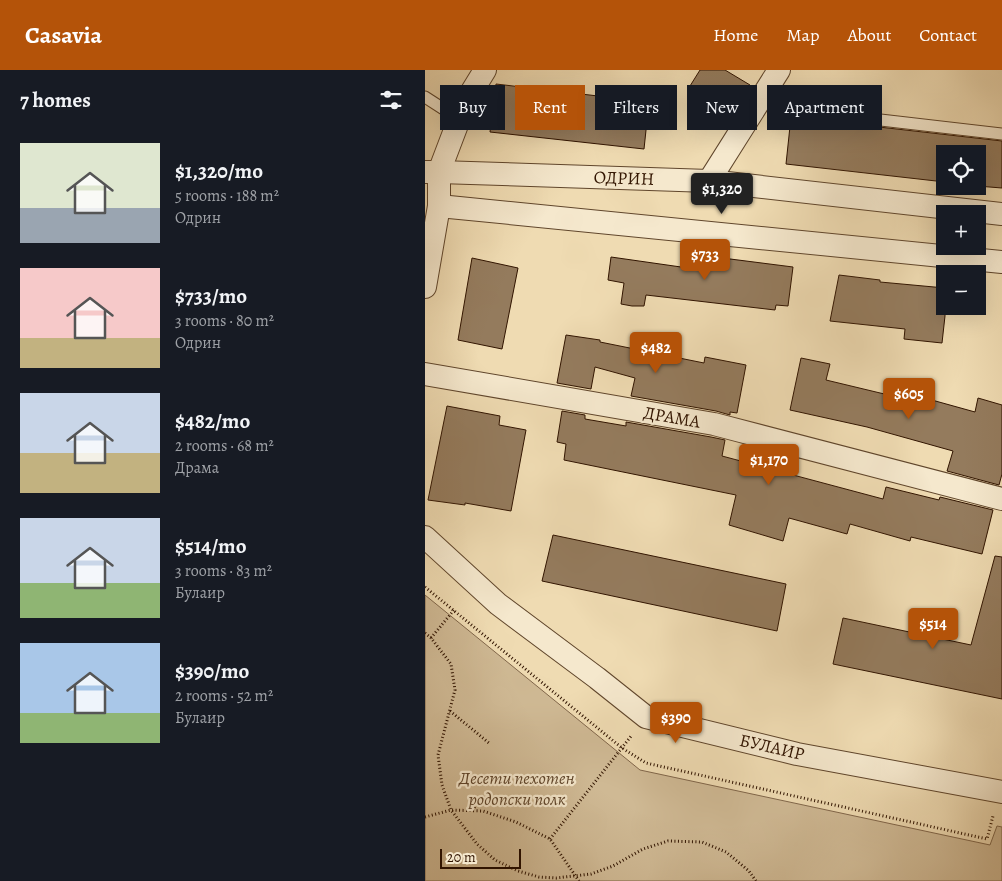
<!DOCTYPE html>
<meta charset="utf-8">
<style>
:root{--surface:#171b24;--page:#20242c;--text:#f1f3f6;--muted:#9ea1a6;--accent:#b45309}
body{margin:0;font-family:Alegreya,serif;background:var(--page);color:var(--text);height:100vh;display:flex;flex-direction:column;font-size:19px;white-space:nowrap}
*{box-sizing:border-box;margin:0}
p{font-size:16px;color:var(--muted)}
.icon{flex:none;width:28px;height:28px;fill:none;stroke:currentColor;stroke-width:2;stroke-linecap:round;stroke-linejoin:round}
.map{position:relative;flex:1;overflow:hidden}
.drawer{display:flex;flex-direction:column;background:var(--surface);width:425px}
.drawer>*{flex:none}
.top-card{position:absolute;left:15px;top:15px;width:475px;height:45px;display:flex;gap:10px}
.buttons{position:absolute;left:511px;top:75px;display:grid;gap:10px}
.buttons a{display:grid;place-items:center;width:50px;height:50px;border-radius:0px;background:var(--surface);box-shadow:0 5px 20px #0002;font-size:25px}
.scale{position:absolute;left:15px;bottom:12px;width:81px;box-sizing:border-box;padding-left:5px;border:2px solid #311400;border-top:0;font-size:14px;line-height:18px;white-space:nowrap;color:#311400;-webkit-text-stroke:4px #f5e8cd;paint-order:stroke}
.price{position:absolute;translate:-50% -42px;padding:0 11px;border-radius:5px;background:var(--accent);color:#fff;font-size:16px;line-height:32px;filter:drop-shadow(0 1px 2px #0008)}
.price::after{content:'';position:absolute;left:50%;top:30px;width:15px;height:11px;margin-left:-8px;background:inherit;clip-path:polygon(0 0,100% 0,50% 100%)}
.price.current{background:#222;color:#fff}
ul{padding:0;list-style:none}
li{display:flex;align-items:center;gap:15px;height:125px;padding:0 20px}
li span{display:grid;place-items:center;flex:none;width:140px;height:100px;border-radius:0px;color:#555}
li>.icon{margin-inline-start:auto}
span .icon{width:60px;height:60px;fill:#fffc;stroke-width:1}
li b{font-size:21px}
h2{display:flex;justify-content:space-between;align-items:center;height:60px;padding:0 20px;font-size:21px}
.pill{padding:0 18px;border-radius:0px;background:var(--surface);box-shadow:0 5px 20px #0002;font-size:18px;line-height:45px}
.pill.current{background:var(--accent);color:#fff}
header{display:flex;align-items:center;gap:30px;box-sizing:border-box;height:70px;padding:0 25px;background:var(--accent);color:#fff}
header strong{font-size:24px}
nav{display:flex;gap:28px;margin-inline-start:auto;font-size:18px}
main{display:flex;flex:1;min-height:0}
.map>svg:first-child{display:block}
.green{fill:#cfb994;stroke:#80664a}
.building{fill:#947b5d;stroke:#311400}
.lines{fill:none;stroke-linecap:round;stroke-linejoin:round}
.lane-casing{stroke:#60462c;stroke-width:13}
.street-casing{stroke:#60462c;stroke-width:24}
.path{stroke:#311400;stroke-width:3;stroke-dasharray:1 2.5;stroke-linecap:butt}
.lane{stroke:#f5e8cd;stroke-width:11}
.street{stroke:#f5e8cd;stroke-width:22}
.labels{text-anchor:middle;stroke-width:4.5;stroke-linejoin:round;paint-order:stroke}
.street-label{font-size:18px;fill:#311400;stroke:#f5e8cd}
.park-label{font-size:18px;font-style:italic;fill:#60462c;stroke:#f5e8cd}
</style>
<header>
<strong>Casavia</strong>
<nav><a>Home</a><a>Map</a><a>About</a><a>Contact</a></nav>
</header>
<main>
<section class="drawer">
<h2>7 homes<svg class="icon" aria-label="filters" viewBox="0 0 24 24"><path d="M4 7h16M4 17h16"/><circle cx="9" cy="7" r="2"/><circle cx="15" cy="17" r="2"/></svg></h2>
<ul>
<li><span style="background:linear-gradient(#dfe7d0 65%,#9aa5b1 0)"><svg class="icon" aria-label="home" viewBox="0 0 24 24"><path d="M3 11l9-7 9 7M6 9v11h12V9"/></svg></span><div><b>$1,320/mo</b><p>5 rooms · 188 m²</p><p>Одрин</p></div></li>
<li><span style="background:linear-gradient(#f6c9c9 70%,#c2b280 0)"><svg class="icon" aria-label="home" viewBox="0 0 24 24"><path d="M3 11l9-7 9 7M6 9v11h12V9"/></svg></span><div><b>$733/mo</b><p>3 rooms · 80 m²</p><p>Одрин</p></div></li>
<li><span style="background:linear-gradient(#c9d6e8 60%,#c2b280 0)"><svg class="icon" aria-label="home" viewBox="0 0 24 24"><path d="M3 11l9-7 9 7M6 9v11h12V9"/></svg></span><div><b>$482/mo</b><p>2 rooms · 68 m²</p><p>Драма</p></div></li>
<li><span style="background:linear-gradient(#c9d6e8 65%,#8fb573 0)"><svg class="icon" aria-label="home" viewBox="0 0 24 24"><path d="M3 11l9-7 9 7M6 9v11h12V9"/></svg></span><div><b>$514/mo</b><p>3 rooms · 83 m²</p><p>Булаир</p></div></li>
<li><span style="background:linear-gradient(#a9c7e8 70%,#8fb573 0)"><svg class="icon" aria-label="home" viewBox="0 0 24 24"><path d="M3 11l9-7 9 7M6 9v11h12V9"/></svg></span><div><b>$390/mo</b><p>2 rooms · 52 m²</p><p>Булаир</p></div></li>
</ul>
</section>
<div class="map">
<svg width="577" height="811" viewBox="0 0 577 811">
<rect width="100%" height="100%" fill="#efdbb2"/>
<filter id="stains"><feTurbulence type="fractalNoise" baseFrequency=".004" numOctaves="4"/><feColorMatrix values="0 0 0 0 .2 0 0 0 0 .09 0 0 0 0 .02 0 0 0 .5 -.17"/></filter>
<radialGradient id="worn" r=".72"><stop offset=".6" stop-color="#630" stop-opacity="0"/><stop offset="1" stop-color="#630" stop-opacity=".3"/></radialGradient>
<!-- green -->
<path class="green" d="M0 525 215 700 565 775 572 756 577 757V811H0Z"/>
<!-- building -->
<g class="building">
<path d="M275 0H300L325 15 307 42 265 16Z"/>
<path d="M71 14 224 32 219 79 65 62Z"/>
<path d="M366 47 577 71V118L552 116V84H520V112L361 94Z"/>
<path d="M258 183 368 197 363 236 351 235 350 240 221 225 219 236H207L196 234 199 213 183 210 186 187 256 197Z"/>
<path d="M47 188 93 198 77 279 33 270Z"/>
<path d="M414 205 455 210V212L520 218V246L517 273 479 269 480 259 405 251Z"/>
<path d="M141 265 175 270V272L279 293 280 287 321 295 312 343 305 342V345L291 341 206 326 210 308 170 297 166 319 132 313Z"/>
<path d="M376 288 405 294 401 310 476 328 478 322 550 342 553 328 577 335V404L574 415 522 401 528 381 442 357 365 340Z"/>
<path d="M22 336 75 346 74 355 101 360 86 441 40 433V435L3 430Z"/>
<path d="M137 341 160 345V349L201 356V352L286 367 300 370 297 386 458 429 461 417 514 430 515 427 568 440 557 484 486 467 485 471 425 454 422 464 364 448 358 471 304 455 311 425 139 390 141 374 132 372Z"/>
<path d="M128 465 361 514 352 561 117 511Z"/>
<path d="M570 486 577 487V629L408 594 418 548 546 575Z"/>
</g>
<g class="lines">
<defs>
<g id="lane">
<path d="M0 27 34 49"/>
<path d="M395 43 577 64"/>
</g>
<g id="street">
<path d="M0 102H14L284 111 577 144"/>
<path d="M284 111 354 0"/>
<path d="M14 136 577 192"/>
<path d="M0 217 14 136V102L41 31 60 0"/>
<path d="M0 304 289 354 577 429"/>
<path d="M0 467 73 534 172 608 221 647 372 684 577 722"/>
</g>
</defs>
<!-- lane casing -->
<use href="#lane" class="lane-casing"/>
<!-- street casing -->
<use href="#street" class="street-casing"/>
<!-- path -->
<g class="path">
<path d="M0 517 197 678 221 693 562 769 568 746"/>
<path d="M0 563 6 568 26 594 30 620 13 685 17 715 26 740 52 774 70 790 93 801 114 807 131 808 166 804 188 796 218 779 243 771 277 772 301 782 324 801 331 811"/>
<path d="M6 568 29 540"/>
<path d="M25 641 64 673"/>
<path d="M47 740 65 720"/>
<path d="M0 747 26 740 58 741 91 752 125 769 154 811"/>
<path d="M125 769 207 665"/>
</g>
<!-- lane -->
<use href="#lane" class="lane"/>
<!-- street -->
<use href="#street" class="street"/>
</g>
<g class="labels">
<!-- street labels -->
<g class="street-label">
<text transform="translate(199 108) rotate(2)" y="6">ОДРИН</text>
<text transform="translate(247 347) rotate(10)" y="6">ДРАМА</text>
<text transform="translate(347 677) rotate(13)" y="6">БУЛАИР</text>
</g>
<!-- park labels -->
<g class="park-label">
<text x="92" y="714">Десети пехотен<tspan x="92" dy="21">родопски полк</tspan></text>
</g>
</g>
<rect width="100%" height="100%" filter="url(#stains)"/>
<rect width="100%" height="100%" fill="url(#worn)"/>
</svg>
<div class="buttons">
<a><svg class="icon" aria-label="locate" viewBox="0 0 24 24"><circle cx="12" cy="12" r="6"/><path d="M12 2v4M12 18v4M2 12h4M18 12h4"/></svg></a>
<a>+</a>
<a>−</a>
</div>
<div class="scale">20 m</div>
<b class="price current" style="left:297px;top:145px">$1,320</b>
<b class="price" style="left:280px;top:211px">$733</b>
<b class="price" style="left:231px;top:304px">$482</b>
<b class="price" style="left:484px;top:350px">$605</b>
<b class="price" style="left:344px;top:416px">$1,170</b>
<b class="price" style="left:508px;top:580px">$514</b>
<b class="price" style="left:251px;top:674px">$390</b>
<div class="top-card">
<a class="pill">Buy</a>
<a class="pill current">Rent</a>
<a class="pill">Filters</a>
<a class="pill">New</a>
<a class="pill">Apartment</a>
</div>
</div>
</main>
